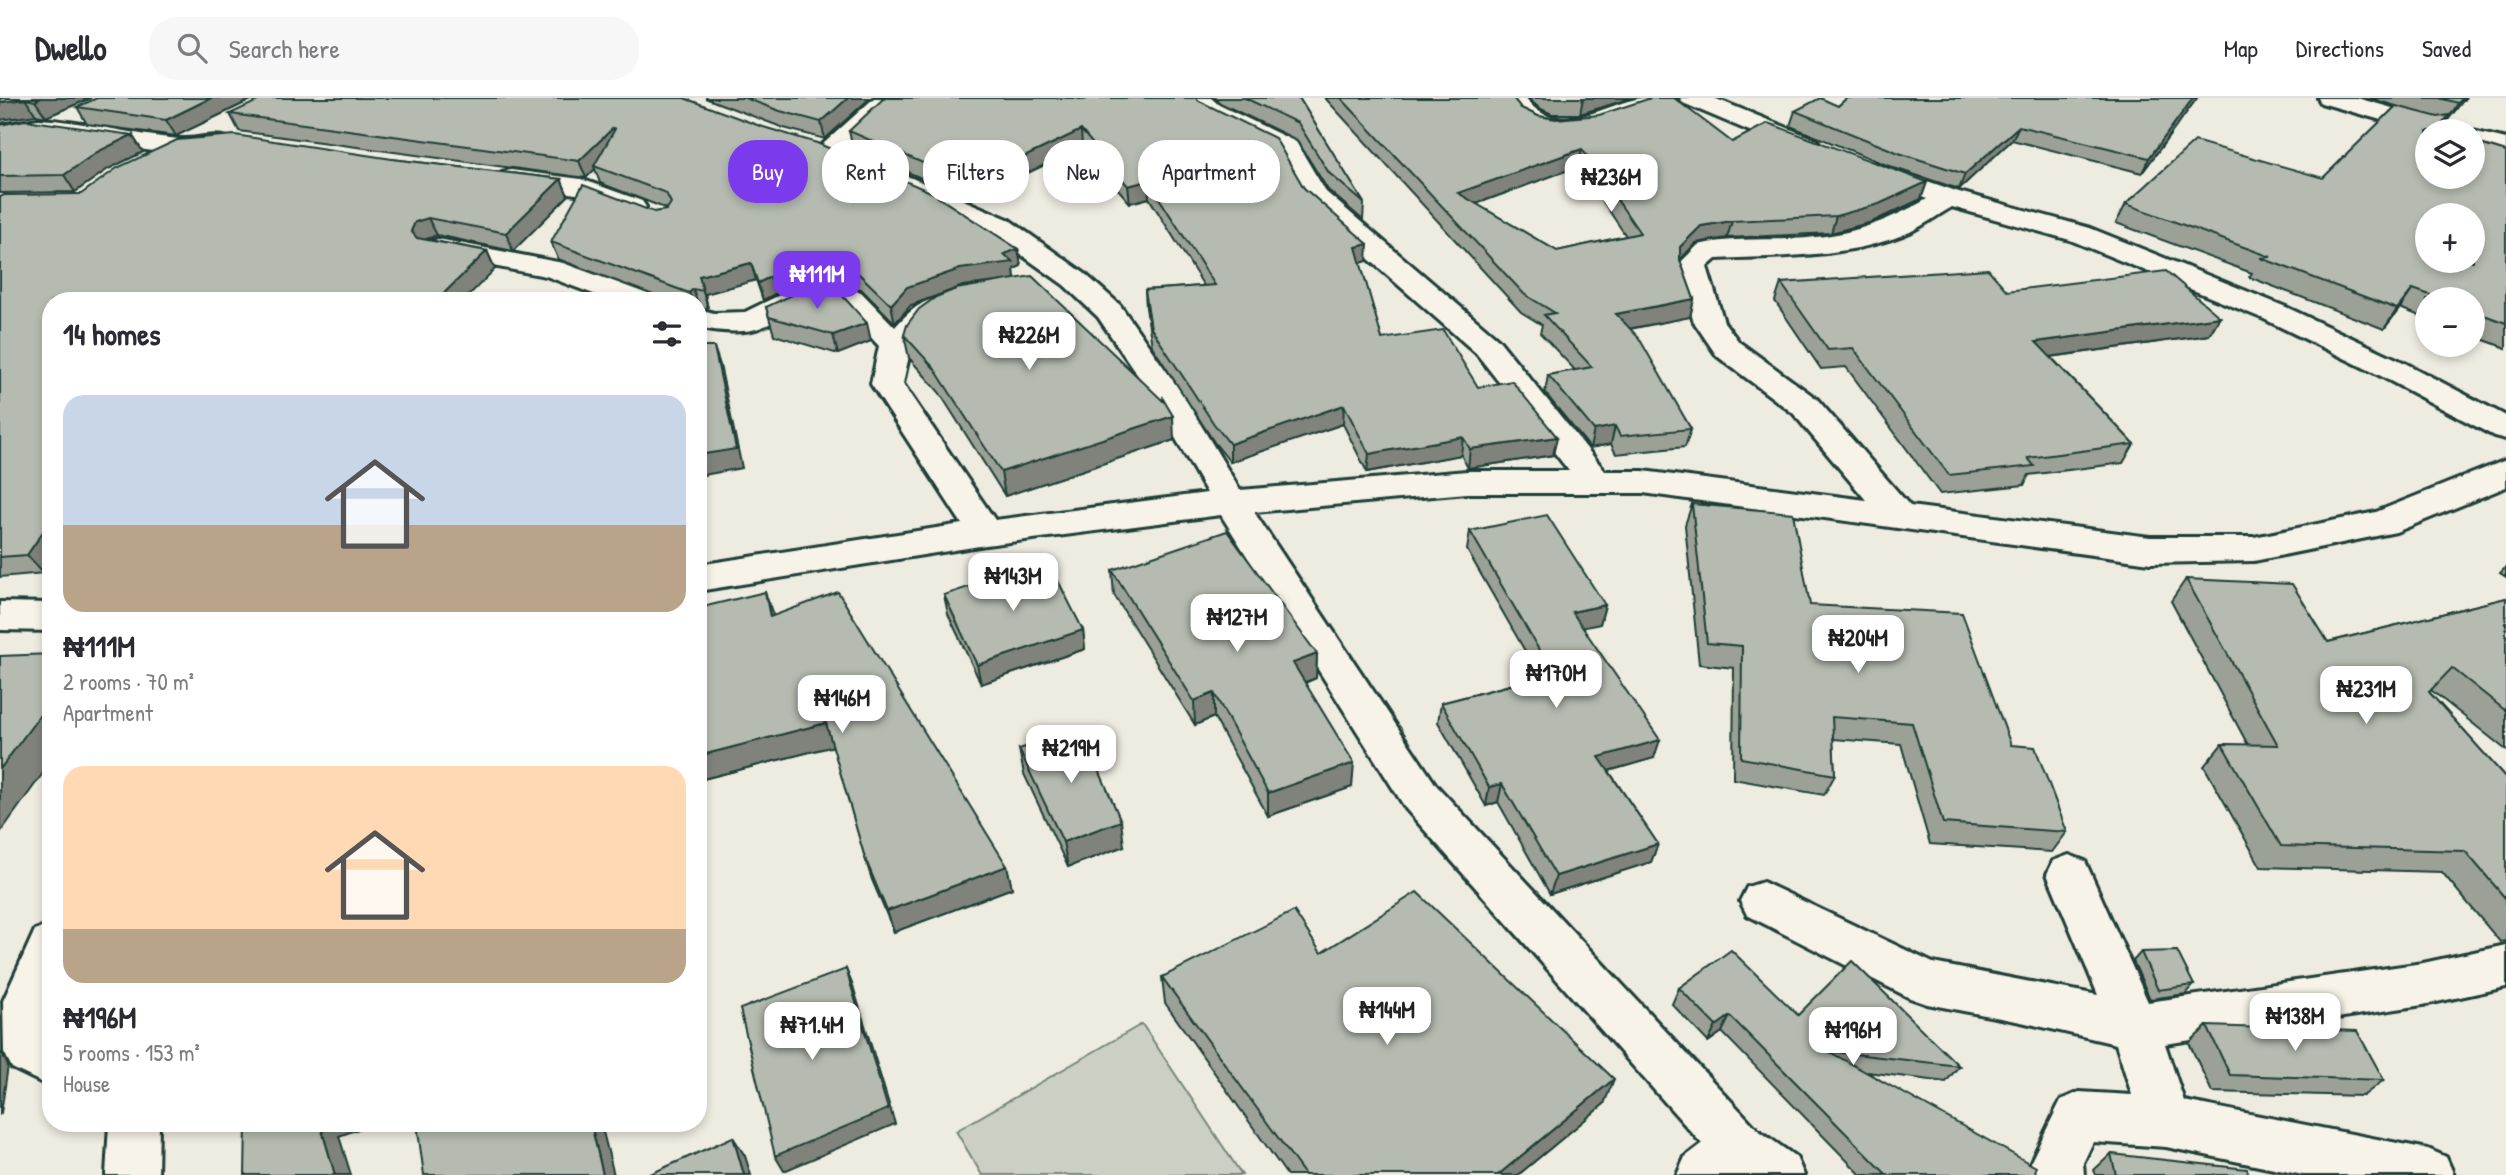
<!DOCTYPE html>
<meta charset="utf-8">
<style>
:root{--surface:#fff;--page:#f7f7f7;--text:#2b2b33;--muted:#7c7c81;--line:#e1e1e2;--accent:#7c3aed}
body{margin:0;font-family:"Patrick Hand",sans-serif;background:var(--page);color:var(--text);height:100vh;display:flex;flex-direction:column;font-size:26px;white-space:nowrap}
*{box-sizing:border-box;margin:0}
p{font-size:23px;color:var(--muted)}
.icon{flex:none;width:38px;height:38px;fill:none;stroke:currentColor;stroke-width:2;stroke-linecap:round;stroke-linejoin:round}
.map{position:relative;flex:1;overflow:hidden}
.panel{position:absolute;left:42px;top:194px;width:665px;height:840px;display:flex;flex-direction:column;background:var(--surface);border-radius:28px;box-shadow:0 4px 10px #0003}
.panel>*{flex:none}
.guide{position:absolute;left:728px;top:42px;width:665px;height:63px;display:flex;gap:14px}
.buttons{position:absolute;left:2415px;top:21px;display:grid;gap:14px}
.buttons a{display:grid;place-items:center;width:70px;height:70px;border-radius:50%;background:var(--surface);box-shadow:0 4px 10px #0003;font-size:35px}
.price{position:absolute;translate:-50% -60px;padding:0 16px;border-radius:14px;background:#fff;color:#222;font-size:23px;line-height:46px;filter:drop-shadow(0 2px 4px #0008)}
.price::after{content:'';position:absolute;left:50%;top:42px;width:21px;height:16px;margin-left:-10px;background:inherit;clip-path:polygon(0 0,100% 0,50% 100%)}
.price.active{background:var(--accent);color:#fff}
ul{padding:0;list-style:none}
li{display:grid;align-content:center;gap:14px;height:371px;padding:0 21px}
li span{display:grid;place-items:center;height:217px;border-radius:21px;color:#555}
li>.icon{margin-inline-start:auto}
span .icon{width:126px;height:126px;fill:#fffc;stroke-width:1}
li b{font-size:30px}
h2{display:flex;justify-content:space-between;align-items:center;height:84px;padding:0 21px;font-size:30px}
.tag{padding:0 24px;border-radius:28px;background:var(--surface);box-shadow:0 4px 10px #0003;font-size:24px;line-height:63px}
.tag.active{background:var(--accent);color:#fff}
header{display:flex;align-items:center;gap:42px;box-sizing:border-box;height:98px;padding:0 35px;background:var(--surface);border-bottom:2px solid var(--line)}
header strong{font-size:33px}
nav{display:flex;gap:38px;margin-inline-start:auto;font-size:24px}
.search{width:490px;height:63px;background:var(--page);display:flex;align-items:center;gap:18px;box-sizing:border-box;padding:0 24px;border-radius:28px;color:var(--muted);font-size:26px}
.map>svg:first-child{display:block}
.green{fill:#cccfc4;stroke:#76867c;stroke-width:2}
.lines{fill:none;stroke-linecap:round;stroke-linejoin:round}
.minor-casing{stroke:#1f3d34;stroke-width:6}
.minor{fill:#f7f3e8;fill-rule:evenodd}
.wall{fill:#9ca197;stroke:#1f3d34;stroke-width:2;fill-rule:evenodd}
.shaded-wall{fill:#7f837b;stroke:#1f3d34;stroke-width:2}
.building{fill:#b5bbb0;stroke:#1f3d34;stroke-width:2;fill-rule:evenodd}
</style>
<header>
<strong>Dwello</strong>
<div class="search"><svg class="icon" aria-label="search" viewBox="0 0 24 24"><circle cx="10" cy="10" r="6"/><path d="M15 15l6 6"/></svg>Search here</div>
<nav><a>Map</a><a>Directions</a><a>Saved</a></nav>
</header>
<div class="map">
<svg width="2506" height="1077" viewBox="0 0 2506 1077">
<rect width="100%" height="100%" fill="#eeece1"/>
<filter id="ink" filterUnits="userSpaceOnUse"><feTurbulence type="fractalNoise" baseFrequency=".0143" numOctaves="2"/><feDisplacementMap in="SourceGraphic" scale="14" xChannelSelector="R" yChannelSelector="G"/><feConvolveMatrix kernelMatrix="1 2 1 2 8 2 1 2 1" color-interpolation-filters="sRGB"/></filter>
<g filter="url(#ink)">
<!-- green -->
<path class="green" d="M1142 926 1242 1077H982L956 1033Z"/>
<g class="lines">
<defs>
<g id="minor">
<path d="M874 0H900L840 59 831 61 822 59 818 53 822 47Z"/>
<path d="M1184 0H1211L1219 7 1296 44 1326 94 1498 241 1605 373H1643L1866 402 1793 315 1717 258 1694 224 1678 179V167L1698 147C1736 138 1777 144 1816 139 1857 135 1892 121 1927 101L1866 79 1862 73 1866 67 1875 65 1959 94 2090 130 2286 209 2401 263 2506 318V341L2494 338 2379 277 2264 221 2070 142 1952 109C1938 117 1924 127 1910 134 1850 160 1780 158 1716 161L1707 169 1724 224 1739 244 1817 301 1910 408 2150 439H2254L2376 414 2506 362V389L2396 434 2254 463 2150 465 1643 395H1467L1254 414 1436 687 1758 1032 1796 1059 1804 1077H1677L1685 1059 1702 1046 1406 711 1221 417 986 447 698 493V467L962 426 871 286 879 248C867 236 856 219 842 209 817 190 777 228 752 232 734 235 715 233 698 229V211L714 215 745 214 784 195 824 187 861 194 895 229C911 211 930 194 956 201L960 207C954 216 946 216 937 220 912 232 908 262 903 286L995 422 1207 395 1149 294 1098 219 1064 187 988 133 884 86 880 80 884 74 893 72 1008 121 1084 175 1120 207 1181 294 1240 392 1467 373H1569L1476 255 1305 105 1277 55 1201 17Z"/>
<path d="M1500 0H1525C1558 43 1602 6 1642 0 1653 0 1665 0 1675 0L1672 5C1635 20 1556 52 1520 25 1512 20 1505 8 1500 0Z"/>
<path d="M1680 0H1714L1817 42 1821 48 1817 54 1808 56 1799 54 1683 5Z"/>
<path d="M2318 0H2357L2456 28 2460 33H2427V35L2321 5Z"/>
<path d="M38 21C86 23 132 37 179 41 196 42 212 35 228 40L232 45 228 50C152 70 77 24 0 43V27Z"/>
<path d="M2473 33 2506 41V57L2473 49Z"/>
<path d="M511 72 581 81 642 103 646 109 642 115 632 117 622 115 576 96 502 86 498 80 502 74Z"/>
<path d="M438 141 563 165 651 197 655 203H612L546 178 428 156 424 150 428 144Z"/>
<path d="M0 504 51 505V533L0 532Z"/>
<path d="M2069 757 2085 763 2148 904 2423 865 2506 847V889L2423 907 2165 946 2184 1003 2428 1051 2446 1059 2454 1077H2303L2166 1049 2093 1044 2083 1065 2084 1077H2032L2031 1063 2061 1002 2079 994 2132 997 2116 946 2021 924 1927 906 1910 900 1747 817 1740 803 1747 789 1763 784 1933 865 2098 897 2047 776 2053 763Z"/>
<path d="M51 826V989L12 970 4 954 3 903 35 832Z"/>
<path d="M109 1026H159L158 1077H106Z"/>
</g>
</defs>
<!-- minor casing -->
<use href="#minor" class="minor-casing"/>
<!-- minor -->
<use href="#minor" class="minor"/>
</g>
<!-- wall -->
<g class="wall">
<path d="M0 0H91L46 19 36 17Z"/>
<path d="M255 0 176 38 87 26 77 9Z"/>
<path d="M684 0 940 101 1018 151 1021 168 1014 171 1015 181 1174 342 1005 398 939 294 909 260 904 237 998 184 963 188 911 207 895 225 861 191 823 184 783 192 763 202 756 182 705 196 708 211 698 209V203H669L558 161 551 144 654 114 666 112 667 111 600 85 595 71 586 80 239 33 230 16Z"/>
<path d="M705 0H870L825 41 784 30Z"/>
<path d="M1075 0 1304 90 1367 163 1360 165 1382 241 1478 289 1553 357 1468 370 1461 357 1367 374 1343 326 1230 364 1214 344 1152 248 1146 210 1145 192 1204 188 1149 100 1130 105 1082 49 971 102 853 50 849 33Z"/>
<path d="M1215 0H1299L1364 105 1363 122 1328 92 1297 42 1220 5Z"/>
<path d="M1325 0H1513L1521 10 1538 18 1732 44 1927 84 1921 101 1872 124 1831 135 1727 140 1696 145 1680 162 1694 201 1690 219 1630 231 1691 331 1685 349 1616 356 1611 346 1590 350 1545 295 1548 277 1575 272 1540 235 1542 227 1521 214ZM1579 68 1626 138 1557 153 1476 106Z"/>
<path d="M1528 0H1632L1580 16H1552L1539 10Z"/>
<path d="M1847 0H2197L2142 75 2012 42 1959 91 1894 70 1790 28 1795 13 1838 8Z"/>
<path d="M2369 0H2465L2447 23 2446 22 2439 33 2506 54V250L2473 238V201H2427V221L2400 210 2384 231 2249 179 2252 175 2116 125 2126 106 2323 80 2396 8Z"/>
<path d="M0 27 132 37 143 54 108 71 75 94 0 95Z"/>
<path d="M392 61 561 81 568 98 513 153 437 137 424 141 487 153 495 171 51 203V464L44 475 0 479V99L81 96Z"/>
<path d="M1781 185 2007 193 2220 219 2209 237 2051 259 2134 346 2123 365 2029 377 2024 387 1940 396 1846 269 1821 271 1775 203Z"/>
<path d="M766 209 871 243 838 256 774 237Z"/>
<path d="M1692 406 1810 507 2011 647 2067 734 2052 754 1930 746 1901 646 1833 641 1835 677 1824 697 1733 681 1734 570 1699 566 1685 427Z"/>
<path d="M1470 433 1605 507 1600 526 1583 529 1654 660 1609 673 1658 746 1651 764 1550 796 1498 704 1486 708 1438 624 1441 605 1540 579 1467 452Z"/>
<path d="M2506 469V479L2500 475Z"/>
<path d="M1112 472 1317 556 1316 580 1305 585 1352 689 1268 718 1214 619 1195 627 1114 497Z"/>
<path d="M2186 481 2328 544 2506 500V652L2431 592 2429 594 2506 680V843L2500 844 2442 774 2261 769 2204 668 2222 646 2248 647 2171 503Z"/>
<path d="M944 497 1083 532 1085 551 981 586 948 516Z"/>
<path d="M774 518 1007 768 1012 790 894 834 872 782 865 760 833 648 703 681Z"/>
<path d="M1019 651 1124 748 1068 769 1024 676Z"/>
<path d="M2141 854 2194 887 2186 896 2150 901 2133 863Z"/>
<path d="M1321 855 1604 1006 1518 1077H1287L1165 905 1162 879Z"/>
<path d="M1679 890 1798 917 1959 968 1946 984 1867 974 2035 1077H1861L1722 934 1708 944 1672 906Z"/>
<path d="M2207 928 2384 982 2363 998 2212 994 2189 945Z"/>
<path d="M2111 1056 2249 1077H2096L2094 1072Z"/>
</g>
<!-- shaded-wall -->
<g class="shaded-wall">
<path d="M41 0H91L46 19 35 3Z"/>
<path d="M211 0H255L176 38 166 22Z"/>
<path d="M848 0H870L825 41 821 24Z"/>
<path d="M1583 0H1632L1580 16Z"/>
<path d="M2193 0H2197L2142 75 2149 60Z"/>
<path d="M2463 0H2465L2447 23 2458 5Z"/>
<path d="M25 1 36 17 0 22V4Z"/>
<path d="M2019 28 2012 42 1959 91 1965 76Z"/>
<path d="M613 30 619 46 594 68 595 71 586 80 579 63Z"/>
<path d="M1081 32 1082 49 971 102 969 85Z"/>
<path d="M132 37 143 54 108 71 75 94 64 77 97 54Z"/>
<path d="M1582 51 1579 68 1456 113 1458 95Z"/>
<path d="M561 81 568 98 513 153 506 135Z"/>
<path d="M1148 83 1149 100 1130 105 1128 88Z"/>
<path d="M1927 84 1921 101 1872 124 1831 135 1836 118Z"/>
<path d="M428 120 437 137 424 142 420 150 411 133 415 124Z"/>
<path d="M1732 123 1727 140 1696 145 1675 167 1680 149 1701 128Z"/>
<path d="M1368 146 1367 163 1355 167 1356 149Z"/>
<path d="M1018 151 1021 168 1014 171 1015 182 963 188 911 207 895 225 891 207 907 189 1004 156Z"/>
<path d="M487 153 495 171 463 203H436Z"/>
<path d="M751 165 756 182 705 196 708 211 703 193 699 178Z"/>
<path d="M819 167 823 184 783 192 763 202 758 185 778 175Z"/>
<path d="M693 191 697 203H692L689 195Z"/>
<path d="M2413 191 2400 210 2384 231 2397 211Z"/>
<path d="M1694 201 1690 219 1612 234 1616 216Z"/>
<path d="M2220 219 2209 237 2027 262 2036 244Z"/>
<path d="M867 225 871 243 838 256 833 237Z"/>
<path d="M714 249 720 267 742 370 698 378V357Z"/>
<path d="M1344 307 1343 326 1230 364V346Z"/>
<path d="M1173 318 1174 342 1005 398 1001 374Z"/>
<path d="M1615 328 1611 346 1590 350 1594 332Z"/>
<path d="M1463 339 1461 357 1367 374 1369 356Z"/>
<path d="M1557 339 1553 357 1468 370 1470 351Z"/>
<path d="M51 422V464L44 475 27 457Z"/>
<path d="M765 494 773 517 779 542 770 519Z"/>
<path d="M1605 507 1600 526 1567 533 1572 514Z"/>
<path d="M1083 532 1085 551 981 586 977 567Z"/>
<path d="M1317 556 1316 580 1292 589 1293 565Z"/>
<path d="M1214 595V619L1195 627 1194 603Z"/>
<path d="M51 602V664L0 735V671Z"/>
<path d="M826 625 834 648 703 681 698 670V658Z"/>
<path d="M1660 642 1654 660 1594 677 1599 659Z"/>
<path d="M1354 665 1352 689 1268 718V695Z"/>
<path d="M1502 686 1498 704 1486 708 1489 689Z"/>
<path d="M1121 723 1124 748 1068 769 1063 744Z"/>
<path d="M1658 746 1651 764 1550 796 1556 778Z"/>
<path d="M1007 768 1012 790 894 834 887 813Z"/>
<path d="M846 871 853 888 895 1026 784 1073 775 1058Z"/>
<path d="M1730 918 1722 934 1708 944 1716 928Z"/>
<path d="M0 955 3 957 8 968 1 1015 0 1016Z"/>
<path d="M1614 981 1604 1006 1518 1077H1498Z"/>
<path d="M320 1026H372L339 1038 351 1077H335Z"/>
<path d="M591 1026H601L614 1077H603Z"/>
<path d="M733 1039 745 1058 751 1077H744Z"/>
</g>
<!-- building -->
<g class="building">
<path d="M0 0H41L35 3 25 1 0 4Z"/>
<path d="M97 0H211L166 22 77 9Z"/>
<path d="M264 0H684L760 28 817 45 940 98 938 99 1018 151 1004 156 1013 164 960 171 907 189 891 207 857 174 819 167 778 175 758 185 751 165 699 178 703 193 693 191 689 195 551 144 583 87 654 114 666 112 671 105 666 95 594 68 615 31 613 30 579 63 230 16Z"/>
<path d="M745 0H848L821 24 780 13Z"/>
<path d="M884 0H1075L1084 2 1089 0H1196L1199 3 1275 40 1304 90 1368 146 1356 149 1382 241 1443 232 1478 289 1512 283 1557 339 1470 351 1463 339 1369 356 1344 307 1230 346 1214 326 1151 230 1145 192 1215 187 1148 83 1128 88 1081 32 969 85 849 33Z"/>
<path d="M1245 0H1299L1364 105 1329 75 1298 25Z"/>
<path d="M1341 0H1513L1521 10 1538 18 1556 21 1599 17 1651 0H1674L1732 44 1768 25 1927 84 1879 106 1836 118 1732 123 1701 128 1680 149V162L1694 201 1616 216 1639 240 1691 331 1620 338 1615 328 1594 332 1548 277 1592 269 1544 217 1555 215 1524 196ZM1582 51 1640 135 1557 153 1458 95Z"/>
<path d="M1820 0 1838 8 1847 0H2193L2149 60 2019 28 1965 76 1899 55 1795 13Z"/>
<path d="M2439 0H2463L2458 5Z"/>
<path d="M2396 8 2438 19 2449 17 2437 33H2438H2427V79H2473V44L2506 54V225L2473 213V201H2441L2413 191 2397 211 2261 160 2271 159 2126 106 2195 43 2323 80ZM2427 117H2473V163H2427Z"/>
<path d="M25 22 132 37 97 54 64 77 0 78V27Z"/>
<path d="M235 37 392 61 561 81 506 135 428 120 415 124 411 133 417 140 487 153 436 203H51V422L27 457 0 459V99L4 97 81 96 117 70 177 42Z"/>
<path d="M1988 171 2007 193 2166 173 2220 219 2036 244 2134 346 2028 360 2034 368 1949 377 1853 250 1828 252 1781 185Z"/>
<path d="M1032 178 1163 303V301L1173 318 1001 374 934 270 904 237 907 227 919 211 936 199 956 191Z"/>
<path d="M827 188 841 196 867 225 833 237 769 219 766 209 805 191Z"/>
<path d="M698 249H714L736 351 698 357Z"/>
<path d="M1692 406 1793 415 1810 507 1962 515 2011 647 2035 649 2067 734 1943 725 1912 625 1832 619 1835 677 1741 660 1742 548 1707 545Z"/>
<path d="M1547 417 1605 507 1572 514 1660 642 1599 659 1658 746 1556 778 1502 686 1489 689 1441 605 1553 576 1470 433Z"/>
<path d="M1227 433 1317 556 1293 565 1354 665 1268 695 1214 595 1194 603 1112 472Z"/>
<path d="M1048 463 1083 532 977 567 944 497Z"/>
<path d="M2186 481 2292 486 2328 544 2506 500V613L2452 570 2429 594 2506 680V801L2465 753 2281 748 2222 646 2278 647Z"/>
<path d="M765 494 770 519 838 494 1007 768 887 813 865 760 826 625 698 658V510Z"/>
<path d="M51 556V602L0 671V558Z"/>
<path d="M1082 633 1121 723 1063 744 1019 651Z"/>
<path d="M1417 794 1614 981 1498 1077H1305L1162 879 1294 813 1321 855Z"/>
<path d="M1731 852 1798 917 1852 863 1959 968 1828 953 2036 1069 2035 1077H1887L1730 918 1716 928 1679 890Z"/>
<path d="M2177 853 2194 887 2158 892 2141 854Z"/>
<path d="M846 871 888 1011 775 1058 740 911Z"/>
<path d="M2207 928 2357 933 2384 982 2230 977Z"/>
<path d="M246 1026H320L335 1077H245Z"/>
<path d="M417 1026H591L603 1077H424Z"/>
<path d="M733 1039 744 1077H648Z"/>
<path d="M2111 1056 2247 1071 2249 1077H2116Z"/>
</g>
</g>
</svg>
<div class="buttons">
<a><svg class="icon" aria-label="layers" viewBox="0 0 24 24"><path d="M12 4l9 5-9 5-9-5zM3 14l9 5 9-5"/></svg></a>
<a>+</a>
<a>−</a>
</div>
<b class="price" style="left:1611px;top:116px">₦236M</b>
<b class="price active" style="left:817px;top:213px">₦111M</b>
<b class="price" style="left:1029px;top:274px">₦226M</b>
<b class="price" style="left:1013px;top:515px">₦143M</b>
<b class="price" style="left:1237px;top:556px">₦127M</b>
<b class="price" style="left:1858px;top:577px">₦204M</b>
<b class="price" style="left:1556px;top:612px">₦170M</b>
<b class="price" style="left:2366px;top:628px">₦231M</b>
<b class="price" style="left:842px;top:637px">₦146M</b>
<b class="price" style="left:1071px;top:687px">₦219M</b>
<b class="price" style="left:1387px;top:949px">₦144M</b>
<b class="price" style="left:2295px;top:955px">₦138M</b>
<b class="price" style="left:812px;top:964px">₦71.4M</b>
<b class="price" style="left:1853px;top:969px">₦196M</b>
<div class="guide">
<a class="tag active">Buy</a>
<a class="tag">Rent</a>
<a class="tag">Filters</a>
<a class="tag">New</a>
<a class="tag">Apartment</a>
</div>
<section class="panel">
<h2>14 homes<svg class="icon" aria-label="filters" viewBox="0 0 24 24"><path d="M4 7h16M4 17h16"/><circle cx="9" cy="7" r="2"/><circle cx="15" cy="17" r="2"/></svg></h2>
<ul>
<li><span style="background:linear-gradient(#c9d6e8 60%,#b9a48a 0)"><svg class="icon" aria-label="home" viewBox="0 0 24 24"><path d="M3 11l9-7 9 7M6 9v11h12V9"/></svg></span><div><b>₦111M</b><p>2 rooms · 70 m²</p><p>Apartment</p></div></li>
<li><span style="background:linear-gradient(#ffd9b3 75%,#b9a48a 0)"><svg class="icon" aria-label="home" viewBox="0 0 24 24"><path d="M3 11l9-7 9 7M6 9v11h12V9"/></svg></span><div><b>₦196M</b><p>5 rooms · 153 m²</p><p>House</p></div></li>
</ul>
</section>
</div>
